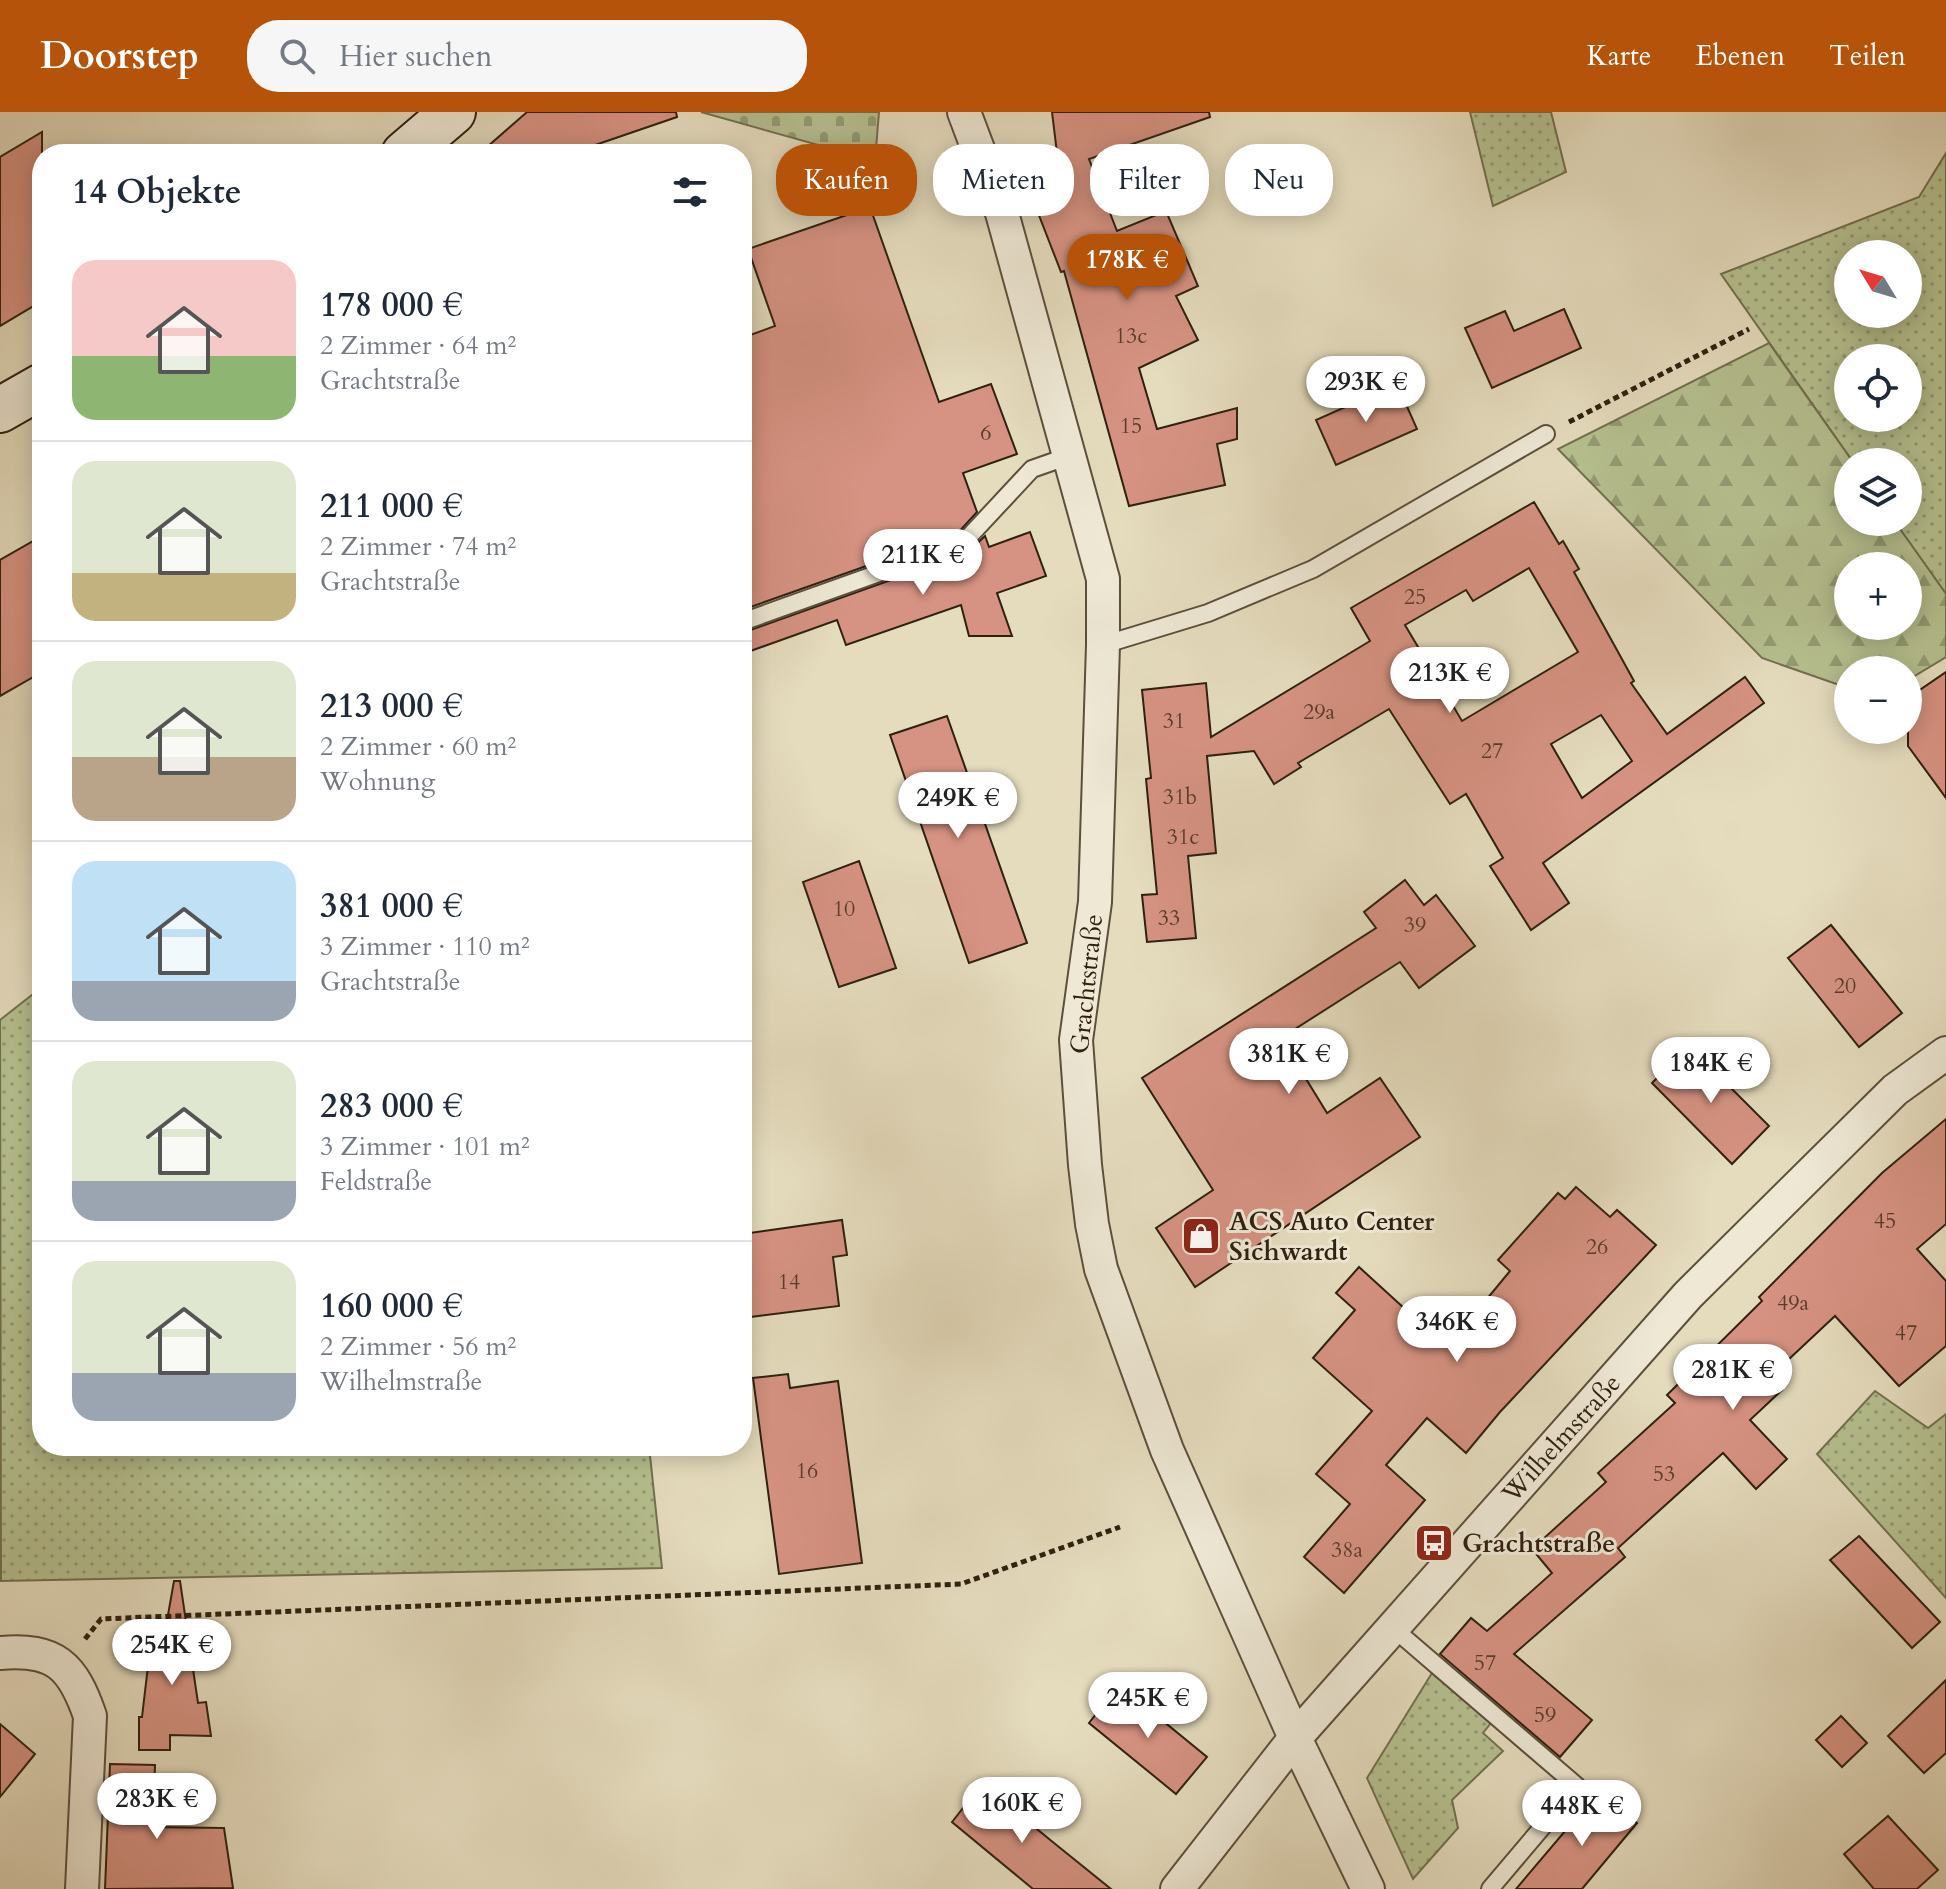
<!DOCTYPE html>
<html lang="de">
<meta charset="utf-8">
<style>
:root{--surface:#fff;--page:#f6f6f7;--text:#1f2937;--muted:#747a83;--line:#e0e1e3;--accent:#b45309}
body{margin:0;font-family:Cardo,serif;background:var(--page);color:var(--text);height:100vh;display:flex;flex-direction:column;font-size:30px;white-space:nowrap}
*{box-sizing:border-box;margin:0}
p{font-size:26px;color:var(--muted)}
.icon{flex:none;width:44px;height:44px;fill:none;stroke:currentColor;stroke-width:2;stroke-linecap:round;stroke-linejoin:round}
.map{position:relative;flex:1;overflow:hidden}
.sheet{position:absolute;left:32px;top:32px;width:720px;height:1312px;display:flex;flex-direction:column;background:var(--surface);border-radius:32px;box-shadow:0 4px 20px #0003}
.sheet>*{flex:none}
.guide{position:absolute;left:776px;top:32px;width:760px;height:72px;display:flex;gap:16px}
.needle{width:52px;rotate:308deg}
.tools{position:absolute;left:1834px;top:128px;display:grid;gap:16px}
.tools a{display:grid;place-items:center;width:88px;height:88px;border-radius:50%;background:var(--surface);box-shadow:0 4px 20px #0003;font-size:40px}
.price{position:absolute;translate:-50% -68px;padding:0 18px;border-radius:28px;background:#fff;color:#222;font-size:26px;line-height:52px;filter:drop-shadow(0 2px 4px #0008)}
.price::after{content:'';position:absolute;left:50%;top:48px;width:24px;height:18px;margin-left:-12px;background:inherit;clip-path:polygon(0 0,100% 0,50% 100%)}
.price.active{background:var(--accent);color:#fff}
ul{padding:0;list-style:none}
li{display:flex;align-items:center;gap:24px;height:200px;padding:0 40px}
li+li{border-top:2px solid var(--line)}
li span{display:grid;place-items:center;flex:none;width:224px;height:160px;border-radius:24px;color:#555}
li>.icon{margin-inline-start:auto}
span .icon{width:96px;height:96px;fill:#fffc;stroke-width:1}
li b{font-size:34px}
h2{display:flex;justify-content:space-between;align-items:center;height:96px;padding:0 40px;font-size:34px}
.tag{padding:0 28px;border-radius:32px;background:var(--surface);box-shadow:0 4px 20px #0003;font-size:28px;line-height:72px}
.tag.active{background:var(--accent);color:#fff}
header{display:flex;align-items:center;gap:48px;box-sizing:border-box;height:112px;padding:0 40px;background:var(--accent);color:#fff}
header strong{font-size:38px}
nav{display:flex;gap:44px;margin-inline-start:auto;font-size:28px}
.search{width:560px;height:72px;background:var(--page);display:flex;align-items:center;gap:20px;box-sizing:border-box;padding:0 28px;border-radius:32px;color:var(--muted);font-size:30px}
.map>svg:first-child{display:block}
.grass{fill:url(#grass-dots);stroke:#737050;stroke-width:2;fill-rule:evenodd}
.forest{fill:url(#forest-firs);stroke:#737050;stroke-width:2;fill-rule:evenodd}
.cemetery{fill:url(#cemetery-stones);stroke:#737050;stroke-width:2}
.building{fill:#d69282;stroke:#302010;stroke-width:2;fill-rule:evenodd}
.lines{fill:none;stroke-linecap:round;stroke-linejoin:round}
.service-casing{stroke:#5d4f3c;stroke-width:20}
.minor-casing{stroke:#5d4f3c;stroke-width:36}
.secondary-casing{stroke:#302010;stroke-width:48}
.path{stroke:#302010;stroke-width:5;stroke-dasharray:6 4;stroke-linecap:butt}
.service{stroke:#eee8d5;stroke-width:16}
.minor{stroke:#eee8d5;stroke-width:32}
.secondary{stroke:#eee8d5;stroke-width:44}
.labels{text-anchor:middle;stroke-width:6;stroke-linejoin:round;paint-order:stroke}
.number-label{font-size:22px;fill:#5a3c2c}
.street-label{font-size:26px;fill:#302010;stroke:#eee8d5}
.poi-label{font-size:26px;font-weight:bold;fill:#302010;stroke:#eee8d5;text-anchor:start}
</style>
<header>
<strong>Doorstep</strong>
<div class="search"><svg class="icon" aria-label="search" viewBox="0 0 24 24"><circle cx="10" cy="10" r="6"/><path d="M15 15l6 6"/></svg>Hier suchen</div>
<nav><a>Karte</a><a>Ebenen</a><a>Teilen</a></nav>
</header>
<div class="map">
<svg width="1946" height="1777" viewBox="0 0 1946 1777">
<defs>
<pattern id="grass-dots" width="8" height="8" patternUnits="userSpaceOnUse" patternTransform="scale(2)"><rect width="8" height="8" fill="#b6c090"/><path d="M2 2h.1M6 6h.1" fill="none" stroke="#949c74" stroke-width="1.8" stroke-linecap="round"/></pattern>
<pattern id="forest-firs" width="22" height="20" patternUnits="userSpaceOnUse" patternTransform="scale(2)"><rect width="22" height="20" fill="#b6c090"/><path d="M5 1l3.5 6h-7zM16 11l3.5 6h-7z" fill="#949c74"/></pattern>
<pattern id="cemetery-stones" width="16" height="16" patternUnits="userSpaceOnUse" patternTransform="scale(2)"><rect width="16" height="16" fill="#b6c090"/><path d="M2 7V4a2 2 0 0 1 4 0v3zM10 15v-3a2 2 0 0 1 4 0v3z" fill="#949c74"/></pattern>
</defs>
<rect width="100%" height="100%" fill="#e5dcbe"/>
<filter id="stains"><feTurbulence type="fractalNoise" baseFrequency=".0025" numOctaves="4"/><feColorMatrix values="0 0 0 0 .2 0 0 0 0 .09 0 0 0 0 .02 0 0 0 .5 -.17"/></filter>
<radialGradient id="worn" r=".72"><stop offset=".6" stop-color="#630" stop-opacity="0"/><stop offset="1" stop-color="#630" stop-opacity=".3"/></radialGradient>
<!-- grass -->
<g class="grass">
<path d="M1470 0H1551L1566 60 1493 94Z"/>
<path d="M1946 41V482L1895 410H1908V350H1853L1721 162 1919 85ZM1848 142H1908V202H1848ZM1848 246H1908V306H1848Z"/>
<path d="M42 875V1334H649L662 1456 1 1469 0 908Z"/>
<path d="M1875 1279 1928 1316 1946 1302V1486L1817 1342Z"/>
<path d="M1432 1561 1491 1611 1483 1621 1503 1639 1452 1688 1458 1716 1413 1767 1367 1666Z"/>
</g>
<!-- forest -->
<path class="forest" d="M1769 231 1853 350H1848V410H1895L1946 482V545L1908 568V558H1848V576L1762 546 1558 337ZM1848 454H1908V514H1848Z"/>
<!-- cemetery -->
<path class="cemetery" d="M701 0H879L875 49Z"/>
<!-- building -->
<g class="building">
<path d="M527 0H676L677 5 569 42H479Z"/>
<path d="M1052 0H1209L1210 5 1089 47 1117 119 1166 99 1198 174 1176 184 1198 228 1139 256 1157 317 1237 296V327L1217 332 1225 373 1129 394 1064 159 1061 160 1019 52 1057 41Z"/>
<path d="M42 20V189L0 214V45Z"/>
<path d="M870 95 939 290 991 272 1017 342 963 361 977 400 957 422 742 498V226L775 214 748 137Z"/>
<path d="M1564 197 1581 236 1492 276 1465 216 1505 199 1514 219Z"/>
<path d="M1397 272 1417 317 1336 353 1316 308Z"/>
<path d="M1534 390 1559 432 1563 429 1579 457 1574 460 1634 569 1631 571 1667 622 1745 565 1764 591 1543 751 1569 791 1531 818 1490 754 1503 746 1466 682 1450 692 1389 597 1298 651 1301 655 1274 672 1254 639 1207 644 1216 741 1188 744 1196 826 1147 830 1142 783 1157 782 1146 667 1151 666 1142 578 1206 571 1211 625 1370 529 1351 496ZM1529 456 1578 540 1462 609 1405 513 1466 478 1473 489ZM1601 603 1632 649 1582 686 1551 632Z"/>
<path d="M1030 420 1046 464 997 481 1012 524H969L961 493 846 533 837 508 742 542V521L967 441 985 424 989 435Z"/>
<path d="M42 424V560L0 584V448Z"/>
<path d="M1946 560V686L1908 634V586Z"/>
<path d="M947 604 1027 831 969 851 890 623Z"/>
<path d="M859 749 896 856 839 875 803 770Z"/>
<path d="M1405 768 1424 793 1436 783 1475 834 1419 876 1400 850 1281 926 1327 1001 1380 966 1420 1025 1195 1175 1156 1116 1213 1078 1142 966 1376 816 1364 800Z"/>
<path d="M1831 813 1902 901 1859 935 1788 846Z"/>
<path d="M1689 934 1769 1014 1732 1052 1652 971Z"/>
<path d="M1946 1007V1112L1917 1137 1946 1169V1234L1899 1274 1835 1204 1770 1265 1782 1278 1750 1308 1787 1347 1756 1377 1723 1341 1618 1436 1625 1445 1514 1542 1592 1608 1560 1645 1440 1542 1471 1506 1487 1519 1552 1461 1532 1437 1606 1370 1598 1361 1675 1291 1667 1283 1762 1189 1759 1185 1882 1061Z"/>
<path d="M1576 1075 1610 1105 1617 1098 1656 1133 1500 1300 1466 1341 1427 1306 1386 1353 1425 1388 1344 1481 1304 1445 1350 1392 1316 1362 1372 1299 1313 1246 1355 1198 1336 1181 1359 1155 1427 1217 1439 1204 1458 1222 1510 1159 1498 1148 1558 1081 1565 1087Z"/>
<path d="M842 1108 847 1143 833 1145 839 1194 742 1206V1122Z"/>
<path d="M788 1262 790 1276 838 1269 862 1451 779 1462 753 1266Z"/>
<path d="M1859 1424 1940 1510 1912 1536 1830 1448Z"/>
<path d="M174 1469H180L198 1591 206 1590 211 1624 170 1623V1638H139V1605H142L150 1537H162Z"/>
<path d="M1946 1568V1641L1924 1661 1888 1624Z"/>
<path d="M1119 1573 1207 1645 1176 1682 1089 1611Z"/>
<path d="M1841 1604 1867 1631 1842 1655 1816 1628Z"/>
<path d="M0 1612 35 1642 0 1685Z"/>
<path d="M110 1652 155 1653 153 1715 224 1716 233 1776 105 1777Z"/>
<path d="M982 1672 1054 1731 1111 1777H1033L952 1710Z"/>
<path d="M1599 1679 1637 1711 1582 1777H1516Z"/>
<path d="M1888 1704 1938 1758 1917 1777H1874L1844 1742Z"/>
</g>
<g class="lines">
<defs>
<g id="service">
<path d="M742 510 963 431 1032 357 1069 344"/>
<path d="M1103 533 1208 501 1313 457 1546 322"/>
<path d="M1393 1516 1577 1674 1490 1777"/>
</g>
<g id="minor">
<path d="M964 0 1002 101 1103 467V533L1095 790 1076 928 1085 1053 1092 1112 1101 1157 1167 1338 1295 1626 1368 1777"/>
<path d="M0 1541C55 1536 73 1554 90 1604L82 1777"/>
<path d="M1177 1777 1295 1626 1688 1183 1895 978 1946 941"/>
</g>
<g id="secondary">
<path d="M404 42 453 0"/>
<path d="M0 298 42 274"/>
</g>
</defs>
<!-- service casing -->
<use href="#service" class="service-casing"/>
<!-- minor casing -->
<use href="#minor" class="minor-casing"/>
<!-- secondary casing -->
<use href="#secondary" class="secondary-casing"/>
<!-- path -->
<g class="path">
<path d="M1569 310 1749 217"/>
<path d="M85 1527 101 1507 961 1472 1120 1415"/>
</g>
<!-- service -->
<use href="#service" class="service"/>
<!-- minor -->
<use href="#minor" class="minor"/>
<!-- secondary -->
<use href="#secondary" class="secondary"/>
</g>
<!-- icons -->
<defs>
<symbol id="shop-square" viewBox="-11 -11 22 22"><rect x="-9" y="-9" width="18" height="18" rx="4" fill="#8f2418" stroke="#eee8d5"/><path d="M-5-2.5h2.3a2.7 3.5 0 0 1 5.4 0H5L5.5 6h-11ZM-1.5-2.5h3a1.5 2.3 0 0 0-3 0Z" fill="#fff"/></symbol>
<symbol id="bus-square" viewBox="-11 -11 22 22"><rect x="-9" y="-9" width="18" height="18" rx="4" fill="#8f2418" stroke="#eee8d5"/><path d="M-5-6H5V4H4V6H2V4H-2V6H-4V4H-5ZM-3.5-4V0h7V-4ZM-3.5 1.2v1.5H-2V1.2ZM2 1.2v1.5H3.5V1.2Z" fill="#fff"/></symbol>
</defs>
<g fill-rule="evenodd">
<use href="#shop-square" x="1179" y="1102" width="44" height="44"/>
<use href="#bus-square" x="1412" y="1409" width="44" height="44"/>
</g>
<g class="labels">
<!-- number labels -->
<g class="number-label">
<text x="1131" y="231">13c</text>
<text x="1131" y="321">15</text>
<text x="986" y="328">6</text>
<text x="1415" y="492">25</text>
<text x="1319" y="607">29a</text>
<text x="1174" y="616">31</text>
<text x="1492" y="646">27</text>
<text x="1180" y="692">31b</text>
<text x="1183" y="732">31c</text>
<text x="844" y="804">10</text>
<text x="1169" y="813">33</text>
<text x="1415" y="820">39</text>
<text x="1845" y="881">20</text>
<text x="1885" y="1116">45</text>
<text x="1597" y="1142">26</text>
<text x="789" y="1177">14</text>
<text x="1793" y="1198">49a</text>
<text x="1906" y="1228">47</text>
<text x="807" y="1366">16</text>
<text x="1664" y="1369">53</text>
<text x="1347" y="1445">38a</text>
<text x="1485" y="1558">57</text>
<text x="1545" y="1610">59</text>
</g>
<!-- street labels -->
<g class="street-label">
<text transform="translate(1086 872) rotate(-84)" y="9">Grachtstraße</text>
<text transform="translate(1561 1326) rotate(-48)" y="9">Wilhelmstraße</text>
</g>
<!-- poi labels -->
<g class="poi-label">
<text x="1229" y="1118">ACS Auto Center<tspan x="1229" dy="30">Sichwardt</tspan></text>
<text x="1462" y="1440">Grachtstraße</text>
</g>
</g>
<rect width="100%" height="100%" filter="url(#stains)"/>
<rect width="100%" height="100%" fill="url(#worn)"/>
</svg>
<div class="tools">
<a><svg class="needle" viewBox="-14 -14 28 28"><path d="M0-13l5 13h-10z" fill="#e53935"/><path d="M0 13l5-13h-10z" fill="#747a83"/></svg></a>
<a><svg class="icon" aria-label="locate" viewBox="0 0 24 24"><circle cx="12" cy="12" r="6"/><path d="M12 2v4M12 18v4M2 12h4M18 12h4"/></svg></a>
<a><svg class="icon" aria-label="layers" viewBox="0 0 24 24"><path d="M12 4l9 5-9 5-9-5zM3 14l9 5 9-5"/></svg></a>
<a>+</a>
<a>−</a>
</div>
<b class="price active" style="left:1127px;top:190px">178K €</b>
<b class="price" style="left:1366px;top:312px">293K €</b>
<b class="price" style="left:923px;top:485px">211K €</b>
<b class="price" style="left:1450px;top:603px">213K €</b>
<b class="price" style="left:958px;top:728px">249K €</b>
<b class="price" style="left:1289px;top:984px">381K €</b>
<b class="price" style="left:1711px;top:993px">184K €</b>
<b class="price" style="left:1457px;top:1252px">346K €</b>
<b class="price" style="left:1733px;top:1300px">281K €</b>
<b class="price" style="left:172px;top:1575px">254K €</b>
<b class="price" style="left:1148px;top:1628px">245K €</b>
<b class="price" style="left:157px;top:1729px">283K €</b>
<b class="price" style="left:1022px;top:1733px">160K €</b>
<b class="price" style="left:1582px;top:1736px">448K €</b>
<div class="guide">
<a class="tag active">Kaufen</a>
<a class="tag">Mieten</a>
<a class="tag">Filter</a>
<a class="tag">Neu</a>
</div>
<section class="sheet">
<h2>14 Objekte<svg class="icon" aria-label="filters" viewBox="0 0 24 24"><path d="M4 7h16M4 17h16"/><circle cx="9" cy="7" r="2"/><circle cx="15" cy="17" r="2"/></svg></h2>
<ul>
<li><span style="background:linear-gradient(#f6c9c9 60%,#8fb573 0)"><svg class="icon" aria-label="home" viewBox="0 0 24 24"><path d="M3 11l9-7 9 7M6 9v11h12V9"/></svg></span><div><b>178 000 €</b><p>2 Zimmer · 64 m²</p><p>Grachtstraße</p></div></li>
<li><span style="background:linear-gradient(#dfe7d0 70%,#c2b280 0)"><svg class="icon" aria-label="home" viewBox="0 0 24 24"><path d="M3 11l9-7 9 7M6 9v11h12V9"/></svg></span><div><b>211 000 €</b><p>2 Zimmer · 74 m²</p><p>Grachtstraße</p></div></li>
<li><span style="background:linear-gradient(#dfe7d0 60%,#b9a48a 0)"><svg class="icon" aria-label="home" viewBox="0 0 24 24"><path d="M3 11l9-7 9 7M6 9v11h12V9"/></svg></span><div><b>213 000 €</b><p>2 Zimmer · 60 m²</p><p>Wohnung</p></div></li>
<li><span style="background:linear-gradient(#bfe0f5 75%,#9aa5b1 0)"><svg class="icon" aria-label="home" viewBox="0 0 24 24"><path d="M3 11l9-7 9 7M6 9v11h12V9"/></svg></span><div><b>381 000 €</b><p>3 Zimmer · 110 m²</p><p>Grachtstraße</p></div></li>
<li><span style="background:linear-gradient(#dfe7d0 75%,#9aa5b1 0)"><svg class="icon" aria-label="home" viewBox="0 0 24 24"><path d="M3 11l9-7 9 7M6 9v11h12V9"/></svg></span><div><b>283 000 €</b><p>3 Zimmer · 101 m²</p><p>Feldstraße</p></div></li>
<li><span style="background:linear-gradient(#dfe7d0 70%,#9aa5b1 0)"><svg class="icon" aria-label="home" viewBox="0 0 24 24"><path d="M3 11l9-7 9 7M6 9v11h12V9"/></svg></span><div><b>160 000 €</b><p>2 Zimmer · 56 m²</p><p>Wilhelmstraße</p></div></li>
</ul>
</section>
</div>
